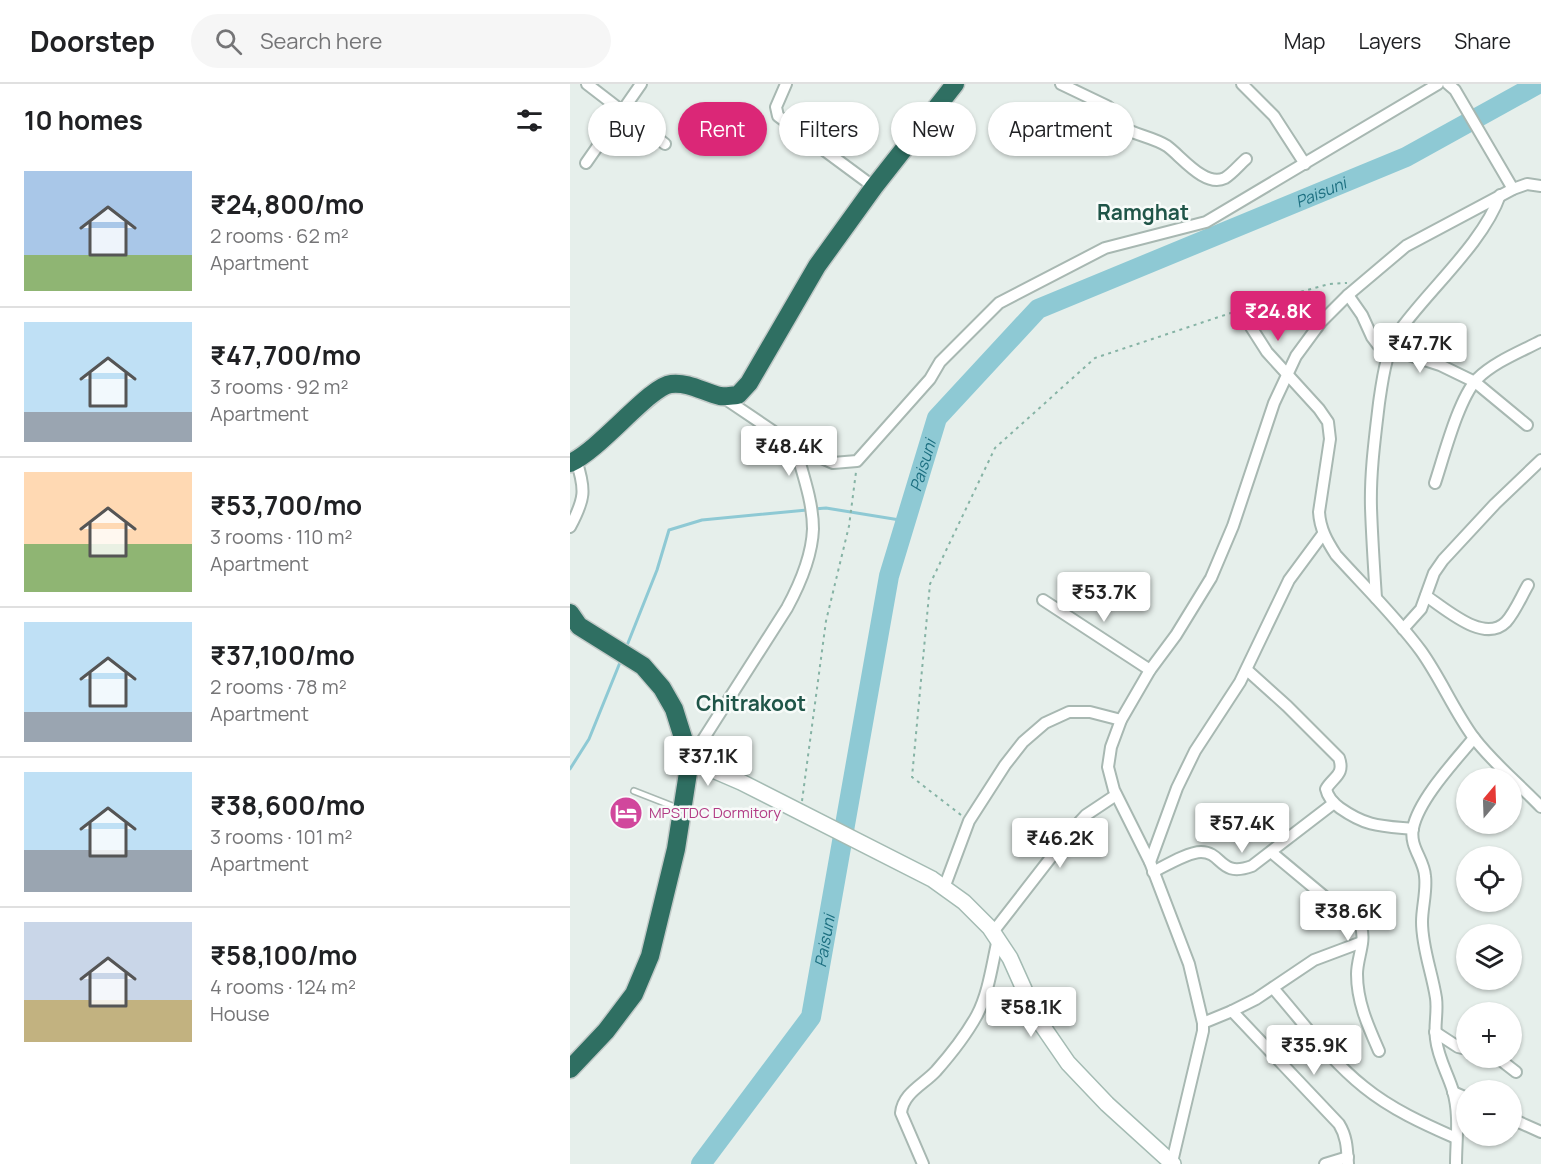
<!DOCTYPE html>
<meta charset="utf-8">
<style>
:root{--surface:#fff;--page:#f6f6f6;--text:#202124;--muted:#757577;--line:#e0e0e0;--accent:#db2777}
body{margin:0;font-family:Manrope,sans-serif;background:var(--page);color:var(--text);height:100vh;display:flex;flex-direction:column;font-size:22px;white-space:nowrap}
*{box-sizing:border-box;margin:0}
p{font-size:20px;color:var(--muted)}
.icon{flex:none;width:33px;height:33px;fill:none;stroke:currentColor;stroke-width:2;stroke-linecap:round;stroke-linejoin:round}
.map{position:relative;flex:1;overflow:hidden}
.panel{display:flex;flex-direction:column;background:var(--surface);width:570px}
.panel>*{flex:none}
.guide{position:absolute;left:18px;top:18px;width:570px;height:54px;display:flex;gap:12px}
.needle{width:39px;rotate:19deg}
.buttons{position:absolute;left:886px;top:684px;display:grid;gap:12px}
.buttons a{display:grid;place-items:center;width:66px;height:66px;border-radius:50%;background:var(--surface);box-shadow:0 2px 4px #0004;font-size:30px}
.price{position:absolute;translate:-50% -51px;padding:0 14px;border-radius:6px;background:#fff;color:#222;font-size:20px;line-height:39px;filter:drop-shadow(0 2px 3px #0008)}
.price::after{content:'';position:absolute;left:50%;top:36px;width:18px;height:14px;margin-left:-9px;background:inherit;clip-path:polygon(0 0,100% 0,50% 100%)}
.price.active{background:var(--accent);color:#fff}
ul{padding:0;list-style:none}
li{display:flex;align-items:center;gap:18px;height:150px;padding:0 24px}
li+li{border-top:2px solid var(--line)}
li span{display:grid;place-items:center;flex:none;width:168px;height:120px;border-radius:0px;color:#555}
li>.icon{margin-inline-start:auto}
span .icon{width:72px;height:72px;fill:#fffc;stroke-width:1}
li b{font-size:26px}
h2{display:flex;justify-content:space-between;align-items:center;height:72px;padding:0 24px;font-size:26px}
.chip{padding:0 21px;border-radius:27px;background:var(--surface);box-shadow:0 2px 4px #0004;font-size:21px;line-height:54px}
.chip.active{background:var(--accent);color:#fff}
header{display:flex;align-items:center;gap:36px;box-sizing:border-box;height:84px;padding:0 30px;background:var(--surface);border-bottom:2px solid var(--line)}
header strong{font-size:28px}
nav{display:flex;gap:33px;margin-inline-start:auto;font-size:21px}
.search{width:420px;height:54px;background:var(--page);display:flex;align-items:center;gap:15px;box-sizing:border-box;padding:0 21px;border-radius:33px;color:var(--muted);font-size:22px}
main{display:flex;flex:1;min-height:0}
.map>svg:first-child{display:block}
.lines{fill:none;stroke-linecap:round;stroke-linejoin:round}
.stream{stroke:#8ec9d4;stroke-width:3}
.river{stroke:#8ec9d4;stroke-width:20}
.lane-casing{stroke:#a8b8b2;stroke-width:8}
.street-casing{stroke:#a8b8b2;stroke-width:14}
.secondary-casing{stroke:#a4bbb3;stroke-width:18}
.highway-casing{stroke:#c2cac8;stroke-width:21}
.path{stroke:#86b3a5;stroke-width:2;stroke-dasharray:3 4.5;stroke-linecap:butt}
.lane{stroke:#fff;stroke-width:5}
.street{stroke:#fff;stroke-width:10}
.secondary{stroke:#fff;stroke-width:15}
.highway{stroke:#2f6f62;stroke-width:18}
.labels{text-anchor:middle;stroke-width:5;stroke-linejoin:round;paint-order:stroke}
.hotel-label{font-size:15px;fill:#b23c85;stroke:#f7fbf9;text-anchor:start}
.water-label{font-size:16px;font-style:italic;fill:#1c6f80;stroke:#f7fbf9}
.district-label{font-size:21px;font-weight:bold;fill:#1f5548;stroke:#f7fbf9}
</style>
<header>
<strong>Doorstep</strong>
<div class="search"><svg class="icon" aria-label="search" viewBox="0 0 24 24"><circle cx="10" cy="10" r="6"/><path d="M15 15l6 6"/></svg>Search here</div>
<nav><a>Map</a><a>Layers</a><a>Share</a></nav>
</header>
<main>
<section class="panel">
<h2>10 homes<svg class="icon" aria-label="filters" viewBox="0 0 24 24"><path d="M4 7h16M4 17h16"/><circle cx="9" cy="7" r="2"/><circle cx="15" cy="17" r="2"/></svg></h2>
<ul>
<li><span style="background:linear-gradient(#a9c7e8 70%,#8fb573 0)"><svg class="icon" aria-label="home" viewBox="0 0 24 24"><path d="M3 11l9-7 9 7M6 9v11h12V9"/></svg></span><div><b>₹24,800/mo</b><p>2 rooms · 62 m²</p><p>Apartment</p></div></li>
<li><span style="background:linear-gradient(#bfe0f5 75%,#9aa5b1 0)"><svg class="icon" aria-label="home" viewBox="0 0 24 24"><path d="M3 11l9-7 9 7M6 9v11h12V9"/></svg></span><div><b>₹47,700/mo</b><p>3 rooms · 92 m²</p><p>Apartment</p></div></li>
<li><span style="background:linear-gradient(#ffd9b3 60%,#8fb573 0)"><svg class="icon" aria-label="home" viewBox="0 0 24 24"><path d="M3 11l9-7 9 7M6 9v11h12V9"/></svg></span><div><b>₹53,700/mo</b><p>3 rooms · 110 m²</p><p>Apartment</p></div></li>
<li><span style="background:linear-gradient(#bfe0f5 75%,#9aa5b1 0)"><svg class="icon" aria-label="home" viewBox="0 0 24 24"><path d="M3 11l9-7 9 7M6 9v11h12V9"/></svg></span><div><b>₹37,100/mo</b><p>2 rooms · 78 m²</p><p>Apartment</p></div></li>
<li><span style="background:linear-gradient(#bfe0f5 65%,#9aa5b1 0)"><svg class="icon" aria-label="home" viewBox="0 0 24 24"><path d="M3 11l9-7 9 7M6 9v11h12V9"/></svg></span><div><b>₹38,600/mo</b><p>3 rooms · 101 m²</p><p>Apartment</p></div></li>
<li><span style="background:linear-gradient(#c9d6e8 65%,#c2b280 0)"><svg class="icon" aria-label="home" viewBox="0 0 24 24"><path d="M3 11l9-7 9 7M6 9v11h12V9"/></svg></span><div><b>₹58,100/mo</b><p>4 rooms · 124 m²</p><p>House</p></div></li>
</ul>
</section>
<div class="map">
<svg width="971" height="1080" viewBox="0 0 971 1080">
<rect width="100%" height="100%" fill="#e6efeb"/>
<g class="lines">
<!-- stream -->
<g class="stream">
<path d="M244 425 256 424 336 437"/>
<path d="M56 564 87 486 99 446 132 436 237 426"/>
<path d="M0 685 19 655 51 576"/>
</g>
<!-- river -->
<path class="river" id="s1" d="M131 1080 241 933 319 492 367 334 468 225 836 73 968 0"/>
<defs>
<path id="lane" d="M64 707 110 725"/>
<g id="street">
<path d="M17 0 95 60"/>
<path d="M216 0 206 23 208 32 304 103"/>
<path d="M491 0 537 22 543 27 550 42C564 51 583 53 597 62 611 72 635 104 655 94 663 89 669 81 676 75"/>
<path d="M672 0 704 32 735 80"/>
<path d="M878 0 885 6 943 105"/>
<path d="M16 79 71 0"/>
<path d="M778 211 792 231 802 253 808 261 870 281 905 298 957 341"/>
<path d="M681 243 697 268 749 325 758 338 760 355 749 428C750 445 757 457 766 471 794 502 826 533 851 567 871 595 884 627 904 654 923 679 949 700 971 723"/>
<path d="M154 314 225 362 263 379 287 377 360 295 370 278 429 219 535 164 636 138 868 0"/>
<path d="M865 399C874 372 888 316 907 295 924 278 950 268 971 257"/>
<path d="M0 443C15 415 16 406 6 376"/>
<path d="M856 512C876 525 914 560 936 538 945 528 951 513 958 501"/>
<path d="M806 514C804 484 802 454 801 424 800 389 805 353 809 319 813 291 816 265 833 242 862 203 914 157 930 111"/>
<path d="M473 516 580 586"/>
<path d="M833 545 851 525 864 489 873 476 925 420 971 376"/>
<path d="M677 586 717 622 769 674C775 691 763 693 756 705 758 714 763 719 770 724 797 743 811 742 843 745"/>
<path d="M120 676 217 524C230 500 242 472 243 445 243 417 232 388 225 362"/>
<path d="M701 768 791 843C796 858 787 874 787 890 787 918 798 942 809 967"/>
<path d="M580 778 607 704 625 667 670 598 719 496 753 450"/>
<path d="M583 788C595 782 618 768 631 768 653 768 649 794 682 782L764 719"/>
<path d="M374 804 399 737 435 681 453 658 475 639 499 628H520L551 636"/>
<path d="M423 848 503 745 516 731 546 711"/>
<path d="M703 904C732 937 759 975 794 1003 821 1025 854 1040 886 1054"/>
<path d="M662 927 769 1040C777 1053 777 1065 778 1080"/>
<path d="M633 939 662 927 686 915 744 876 792 858"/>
<path d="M865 948 888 963 897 965"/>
<path d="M928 974 946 988"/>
<path d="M883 1008 897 1014"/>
<path d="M942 1035 971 1048"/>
<path d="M602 1078 633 947V939L619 880 580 778 544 706 538 683 541 663 551 636 580 586 606 551 641 494 663 442 704 319 726 272 751 238 778 211 836 162 943 105 957 100 971 102"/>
<path d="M353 1080 331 1029C333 1009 353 1001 366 987 381 970 396 951 407 931 419 908 422 880 428 855"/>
<path d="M755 1080 778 1073"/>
<path d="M886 1080C886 1056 890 1031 883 1007 878 990 868 974 866 955 864 941 868 928 866 914 862 888 852 864 852 838 852 823 857 807 855 792 854 775 839 763 843 744 849 715 885 677 904 654"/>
</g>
<path id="secondary" d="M120 676 171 698 362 795 394 818 420 844 440 874 467 934 498 979 537 1020 603 1080"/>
<g id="highway">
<path d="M0 379C30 366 80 302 101 300 119 298 133 308 150 312 156 313 163 311 168 311L179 299 247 182 304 103 385 0"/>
<path d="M0 529 9 542 73 582 92 604 104 625 120 676 106 765 80 872 64 910 36 947 0 985"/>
</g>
</defs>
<!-- lane casing -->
<use href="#lane" class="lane-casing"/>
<!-- street casing -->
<use href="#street" class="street-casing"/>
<!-- secondary casing -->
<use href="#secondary" class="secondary-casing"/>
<!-- highway casing -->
<use href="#highway" class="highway-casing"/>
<!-- path -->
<g class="path">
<path d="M232 717 256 537 279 442 286 388"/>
<path d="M391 731 342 693 360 500 425 364 525 274 694 218 759 200 777 199"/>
</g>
<!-- lane -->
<use href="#lane" class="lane"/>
<!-- street -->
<use href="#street" class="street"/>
<!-- secondary -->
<use href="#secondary" class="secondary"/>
<!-- highway -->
<use href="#highway" class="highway"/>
</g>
<!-- icons -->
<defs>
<symbol id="hotel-disc" viewBox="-11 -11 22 22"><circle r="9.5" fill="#d1479c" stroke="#f7fbf9"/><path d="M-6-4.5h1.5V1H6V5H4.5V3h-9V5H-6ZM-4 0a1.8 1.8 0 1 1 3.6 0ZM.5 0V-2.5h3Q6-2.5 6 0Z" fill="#fff"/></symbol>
</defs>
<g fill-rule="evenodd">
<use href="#hotel-disc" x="37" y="710" width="38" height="38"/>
</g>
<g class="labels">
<!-- hotel labels -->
<g class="hotel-label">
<text x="79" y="734">MPSTDC Dormitory</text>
</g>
<!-- water labels -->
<g class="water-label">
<text dy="6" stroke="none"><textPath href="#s1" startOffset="1251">Paisuni</textPath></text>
<text dy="6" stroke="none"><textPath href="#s1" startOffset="747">Paisuni</textPath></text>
<text dy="6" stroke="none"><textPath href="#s1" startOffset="261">Paisuni</textPath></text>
</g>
<!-- district labels -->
<g class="district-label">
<text x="573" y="136">Ramghat</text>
<text x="181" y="627">Chitrakoot</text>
</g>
</g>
</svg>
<div class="buttons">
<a><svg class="needle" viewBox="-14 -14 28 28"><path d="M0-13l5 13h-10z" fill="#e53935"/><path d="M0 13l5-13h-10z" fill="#757577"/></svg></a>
<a><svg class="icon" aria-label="locate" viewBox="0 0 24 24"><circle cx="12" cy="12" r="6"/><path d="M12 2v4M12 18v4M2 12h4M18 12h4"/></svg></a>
<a><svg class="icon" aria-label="layers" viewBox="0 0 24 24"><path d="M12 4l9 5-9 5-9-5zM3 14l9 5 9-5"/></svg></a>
<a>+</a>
<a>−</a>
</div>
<b class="price active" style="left:708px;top:258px">₹24.8K</b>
<b class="price" style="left:850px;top:290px">₹47.7K</b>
<b class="price" style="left:219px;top:393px">₹48.4K</b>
<b class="price" style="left:534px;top:539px">₹53.7K</b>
<b class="price" style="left:138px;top:703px">₹37.1K</b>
<b class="price" style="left:672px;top:770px">₹57.4K</b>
<b class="price" style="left:490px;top:785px">₹46.2K</b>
<b class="price" style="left:778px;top:858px">₹38.6K</b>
<b class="price" style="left:461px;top:954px">₹58.1K</b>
<b class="price" style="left:744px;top:992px">₹35.9K</b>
<div class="guide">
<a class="chip">Buy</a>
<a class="chip active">Rent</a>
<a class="chip">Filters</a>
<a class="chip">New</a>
<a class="chip">Apartment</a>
</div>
</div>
</main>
